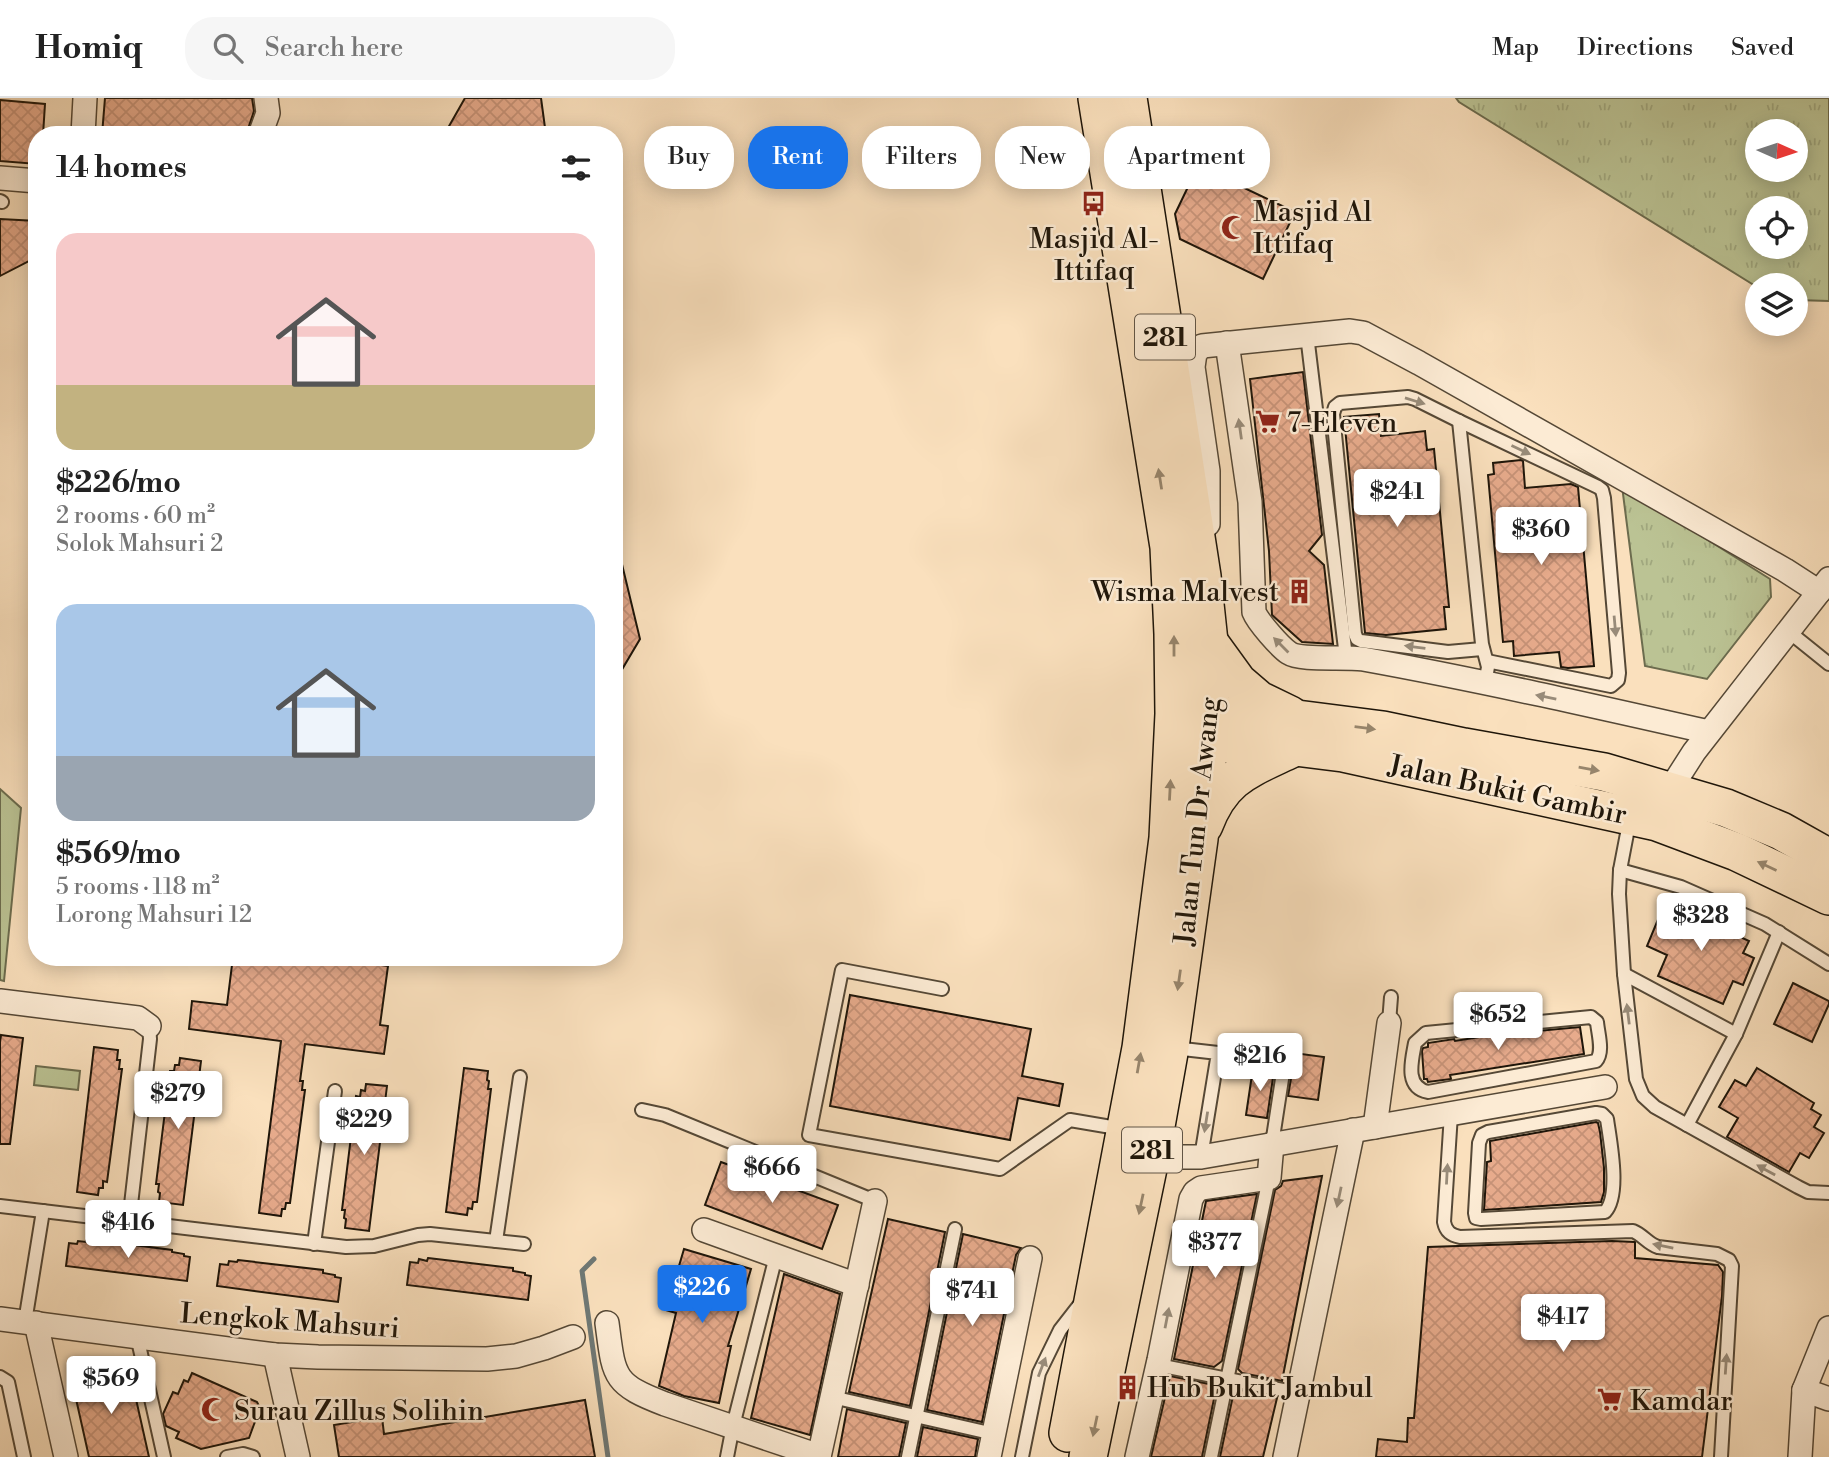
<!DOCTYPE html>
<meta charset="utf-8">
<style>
:root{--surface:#fff;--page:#f6f6f6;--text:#222;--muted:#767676;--line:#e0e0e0;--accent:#1a73e8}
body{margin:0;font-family:"Libre Bodoni",serif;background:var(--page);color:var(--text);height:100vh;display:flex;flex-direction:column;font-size:26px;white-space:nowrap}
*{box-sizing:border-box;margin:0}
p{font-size:23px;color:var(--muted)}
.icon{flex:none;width:38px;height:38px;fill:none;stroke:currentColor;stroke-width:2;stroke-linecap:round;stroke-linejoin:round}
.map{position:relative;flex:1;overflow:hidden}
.sheet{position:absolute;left:28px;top:28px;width:595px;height:840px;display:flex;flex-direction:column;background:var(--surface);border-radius:28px;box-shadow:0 4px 18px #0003}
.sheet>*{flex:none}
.banner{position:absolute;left:644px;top:28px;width:665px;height:63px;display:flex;gap:14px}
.needle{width:46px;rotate:93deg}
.fabs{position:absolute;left:1745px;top:21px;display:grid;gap:14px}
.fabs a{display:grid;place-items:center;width:63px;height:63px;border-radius:50%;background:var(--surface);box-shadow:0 4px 18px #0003;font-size:35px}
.price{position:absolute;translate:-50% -60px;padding:0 16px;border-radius:7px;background:#fff;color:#222;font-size:23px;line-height:46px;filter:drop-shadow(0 2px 4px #0008)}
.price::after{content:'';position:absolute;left:50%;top:42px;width:21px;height:16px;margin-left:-10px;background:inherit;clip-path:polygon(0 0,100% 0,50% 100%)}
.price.active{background:var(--accent);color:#fff}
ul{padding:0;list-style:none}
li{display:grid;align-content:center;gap:14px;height:371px;padding:0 28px}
li span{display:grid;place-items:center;height:217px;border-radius:21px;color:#555}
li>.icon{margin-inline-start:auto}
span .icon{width:126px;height:126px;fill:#fffc;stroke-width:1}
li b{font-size:30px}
h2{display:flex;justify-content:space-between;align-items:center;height:84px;padding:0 28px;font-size:30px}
.tag{padding:0 24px;border-radius:28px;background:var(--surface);box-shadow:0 4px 18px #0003;font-size:24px;line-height:63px}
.tag.active{background:var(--accent);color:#fff}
header{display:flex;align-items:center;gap:42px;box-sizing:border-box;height:98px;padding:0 35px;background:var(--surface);border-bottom:2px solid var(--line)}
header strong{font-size:33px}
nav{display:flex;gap:38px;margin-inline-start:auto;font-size:24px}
.search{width:490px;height:63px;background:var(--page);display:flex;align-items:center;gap:18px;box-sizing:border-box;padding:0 24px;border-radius:28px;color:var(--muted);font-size:26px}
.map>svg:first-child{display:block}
.grass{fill:url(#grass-tufts);stroke:#6c6c4e;stroke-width:2;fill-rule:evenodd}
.pitch{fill:#bbc394;stroke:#6c6c4e;stroke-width:2}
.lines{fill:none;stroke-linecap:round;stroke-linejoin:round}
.stream{stroke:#6f7875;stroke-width:5}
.building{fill:url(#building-cross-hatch);stroke:#1e1509;stroke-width:2}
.lane-casing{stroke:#554836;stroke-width:16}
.street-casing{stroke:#554836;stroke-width:26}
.primary-casing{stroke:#1e1509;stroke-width:40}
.lane{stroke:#fcebd4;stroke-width:12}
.street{stroke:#fcebd4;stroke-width:23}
.primary{stroke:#fae0bd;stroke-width:37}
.oneway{fill:#988b79}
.oneway2{fill:#97856c}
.labels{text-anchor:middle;stroke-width:5;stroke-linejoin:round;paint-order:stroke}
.shield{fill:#fcebd4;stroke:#615546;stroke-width:2}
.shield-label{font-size:26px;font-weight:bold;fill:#1e1509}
.poi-label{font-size:28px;fill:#1e1509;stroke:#fcebd4;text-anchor:start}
.street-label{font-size:28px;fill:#1e1509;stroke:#fcebd4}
</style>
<header>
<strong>Homiq</strong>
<div class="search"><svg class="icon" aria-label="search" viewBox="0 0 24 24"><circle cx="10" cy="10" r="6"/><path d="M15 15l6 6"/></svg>Search here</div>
<nav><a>Map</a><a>Directions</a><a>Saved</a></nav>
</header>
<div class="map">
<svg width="1829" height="1359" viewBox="0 0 1829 1359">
<defs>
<pattern id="grass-tufts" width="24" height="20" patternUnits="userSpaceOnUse" patternTransform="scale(1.75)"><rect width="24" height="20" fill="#bbc394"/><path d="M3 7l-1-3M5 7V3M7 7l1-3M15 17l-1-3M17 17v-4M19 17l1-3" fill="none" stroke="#a0a77e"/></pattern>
<pattern id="building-cross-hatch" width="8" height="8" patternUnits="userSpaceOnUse" patternTransform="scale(1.75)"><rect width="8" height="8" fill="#e7ab8c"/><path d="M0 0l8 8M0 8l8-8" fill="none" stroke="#c69277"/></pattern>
</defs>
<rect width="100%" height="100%" fill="#fae0bd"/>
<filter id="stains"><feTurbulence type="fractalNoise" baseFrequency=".00286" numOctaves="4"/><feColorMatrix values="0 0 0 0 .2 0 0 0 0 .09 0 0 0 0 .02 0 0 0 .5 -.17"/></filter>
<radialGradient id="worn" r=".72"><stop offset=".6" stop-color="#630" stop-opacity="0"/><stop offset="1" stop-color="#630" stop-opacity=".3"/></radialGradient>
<!-- grass -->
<g class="grass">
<path d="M1456 0H1829V203L1796 202V187H1757V189L1459 4ZM1757 33H1796V72H1757ZM1757 110H1796V149H1757Z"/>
<path d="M1622 388 1770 481 1771 499 1707 581 1645 568Z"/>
</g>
<!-- pitch -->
<g class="pitch">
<path d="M0 691 21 710 4 883 0 882Z"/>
<path d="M36 968 80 973 78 992 34 987Z"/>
</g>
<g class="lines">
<!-- stream -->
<path class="stream" d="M594 1161 582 1173 608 1359"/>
</g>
<!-- building -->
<g class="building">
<path d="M105 0H252L254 13 246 37H102Z"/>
<path d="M465 0H541L546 37H444Z"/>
<path d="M0 2 45 6 43 37H37V66L0 63Z"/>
<path d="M1198 68 1295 114 1263 181 1180 141 1175 116Z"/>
<path d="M0 121 37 123V159L0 178Z"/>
<path d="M1303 274 1322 437 1309 453 1324 467 1333 546 1302 544 1272 517 1269 453 1250 281Z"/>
<path d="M1379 316 1381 338 1425 333 1427 352 1434 351 1449 509H1444L1446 531 1386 537 1365 535 1344 319Z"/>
<path d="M1521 362 1523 363 1525 390 1571 386 1578 389 1594 568 1568 570 1561 569 1559 554 1514 558 1513 543 1503 544 1488 377 1494 376 1493 365Z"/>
<path d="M614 458H620L640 541 614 585Z"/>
<path d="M1679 804 1741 831 1738 838 1749 843 1743 855 1754 860 1743 887 1733 883 1723 906 1658 878 1667 857 1647 848 1659 819 1670 824Z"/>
<path d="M233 859H326L388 868 380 927 388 928 384 956 305 946 300 983H303L302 992H305L290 1105H286L285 1111H282L281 1118 259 1115 281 943 189 931 192 903 227 907Z"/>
<path d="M1793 885 1829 903V906L1812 944 1774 926Z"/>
<path d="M850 897 1031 931 1022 978 1063 986 1059 1008 1018 1000 1010 1042 830 1008Z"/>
<path d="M1580 929 1584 956 1450 977 1451 981 1428 984 1427 981H1424L1422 953 1423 950 1428 949V945L1454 941 1455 943 1486 938Z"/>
<path d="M1 937 23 940 10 1046H0V944Z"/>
<path d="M94 949 118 952 117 962H120L119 971H122L107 1084 103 1083V1090H99L98 1097 77 1094Z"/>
<path d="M1256 950 1324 959 1318 1002 1288 998 1293 969 1292 964 1282 957 1256 952Z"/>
<path d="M180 960 201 963 183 1107 159 1104 160 1095 158 1094 159 1086H156L170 973H174L175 967H179Z"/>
<path d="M464 970 488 973 487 982 489 983 488 991H491L477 1104H473L472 1111 468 1110 467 1117 446 1114Z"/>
<path d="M1253 970 1274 973 1267 1020 1246 1017Z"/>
<path d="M1757 970 1814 1005 1811 1011 1821 1017 1814 1029 1824 1035 1809 1060 1800 1055 1789 1074 1727 1039 1738 1020 1719 1009 1735 982 1746 988Z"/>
<path d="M366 986 387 988 369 1133 345 1130 346 1121 344 1120 345 1112H342L356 998 360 999 361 992 365 993Z"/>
<path d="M1596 1024 1598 1025 1600 1034 1604 1070V1094L1601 1104 1484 1112 1487 1064 1491 1063 1490 1043Z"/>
<path d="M721 1064 838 1107 822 1151 705 1107Z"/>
<path d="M1322 1078 1282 1283 1242 1275 1238 1271 1275 1092 1281 1088 1283 1083Z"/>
<path d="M1257 1096 1222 1263 1214 1269 1174 1261 1206 1103Z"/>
<path d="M888 1121 945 1134 910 1308 849 1294Z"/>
<path d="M963 1136 1021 1150 1016 1157 982 1324 927 1312Z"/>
<path d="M87 1141 172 1152V1154L184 1156V1158L190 1159 187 1183 66 1168 69 1145 77 1146 78 1143 86 1144Z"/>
<path d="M1612 1143 1635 1144V1160L1718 1167 1723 1174 1722 1198 1702 1359H1376L1378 1341 1407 1344 1408 1320H1414L1428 1149Z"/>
<path d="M684 1151 751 1171 728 1248H731L719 1305 684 1298 659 1288 676 1215 666 1212Z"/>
<path d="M428 1160 513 1170V1173L525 1175V1177L531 1178 528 1202 407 1187 410 1164 418 1165 419 1161 427 1163Z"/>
<path d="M238 1162 323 1172V1175L335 1177V1179L341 1180 338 1204 217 1188 220 1166 228 1167 229 1163 237 1164Z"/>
<path d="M784 1176 840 1196 810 1337 751 1320Z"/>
<path d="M129 1270 149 1359H89L72 1283Z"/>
<path d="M192 1275 257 1304 260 1310 249 1340 201 1351 176 1340 179 1334 166 1328 163 1316 173 1294 178 1296 184 1282 188 1284Z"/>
<path d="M1170 1278 1209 1286 1215 1296 1202 1359H1151Z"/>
<path d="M1236 1291 1277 1300 1263 1359H1220L1234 1293Z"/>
<path d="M585 1302 595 1359H339L334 1327 382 1319 384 1336Z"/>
<path d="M847 1311 906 1325 899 1359H838Z"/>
<path d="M923 1329 978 1341 975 1359H917Z"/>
</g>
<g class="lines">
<defs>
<g id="lane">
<path d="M0 103 2 104"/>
<path d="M1307 237 1346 559"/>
<path d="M1459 323 1482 546 1488 569 1485 586"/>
<path d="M1788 533 1829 566"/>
<path d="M1482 551 1448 554 1361 543 1357 541 1355 536 1333 316 1335 309 1340 305 1408 299 1415 301 1459 323 1598 389 1602 392 1604 400 1619 575 1618 582 1611 588 1487 563"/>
<path d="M1630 720 1620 772 1619 796 1624 876 1636 981 1643 998 1655 1009 1798 1089 1808 1094 1829 1095"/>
<path d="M1620 772 1681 789 1765 826 1829 866"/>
<path d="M1624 876 1736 936"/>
<path d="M942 891 842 872 809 1037 1000 1071 1070 1022 1123 1031"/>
<path d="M1591 919 1597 924C1598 936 1604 954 1596 963L1428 994C1404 989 1412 962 1415 945L1426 935Z"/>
<path d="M1389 925 1391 899"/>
<path d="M1174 950 1218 955 1201 1059"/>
<path d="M1218 955 1280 965 1284 968 1272 1046"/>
<path d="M642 1012 665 1017 875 1103"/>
<path d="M1596 1015 1602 1016 1607 1021C1610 1043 1621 1097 1605 1114L1481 1121 1476 1120 1475 1115 1479 1045 1482 1037 1488 1034Z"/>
<path d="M1451 1016 1444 1124C1446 1134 1451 1137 1460 1139L1633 1133C1643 1137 1648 1146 1658 1149L1717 1156 1729 1162 1732 1168 1721 1359"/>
<path d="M1687 1027 1736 936 1779 834"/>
<path d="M0 1108 346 1149 374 1148 418 1137 430 1136 524 1146"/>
<path d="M129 1124 150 941 149 928"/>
<path d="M496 1143 520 979"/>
<path d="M314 1146 335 993"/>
<path d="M25 1224 43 1113"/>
<path d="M137 1238 164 1359"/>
<path d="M1158 1267 1298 1295"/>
<path d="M0 1279 8 1284 24 1359"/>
<path d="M832 1299 994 1336"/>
<path d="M227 1359 243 1356 253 1359"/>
<path d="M727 1359 733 1328 776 1158"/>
<path d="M908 1359 955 1131"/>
<path d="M1022 1359 1039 1275 1060 1232 1081 1205"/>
<path d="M1211 1359 1269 1080"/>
</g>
<g id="street">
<path d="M83 37 85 0"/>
<path d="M260 37 268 15 266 0"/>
<path d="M0 80 37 83"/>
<path d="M1227 245 1250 404 1254 514C1258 524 1280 549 1289 555 1301 563 1345 558 1363 561 1479 582 1594 608 1709 634"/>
<path d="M1208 426V373L1193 269 1195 255 1202 248 1350 233 1363 235 1419 265 1785 472 1819 494"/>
<path d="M1664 705 1669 693 1694 654 1829 481"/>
<path d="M0 903 138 920 149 928"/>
<path d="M1375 1029 1389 925"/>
<path d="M1151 1056 1176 1059H1201L1605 989"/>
<path d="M704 1132 857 1187"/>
<path d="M0 1221 275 1257 318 1259 487 1261 516 1258 544 1250 573 1239"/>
<path d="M36 1225 66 1359"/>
<path d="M607 1225C614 1278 612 1286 665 1306L819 1358"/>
<path d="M275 1257 298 1359"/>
<path d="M1804 1292 1829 1301"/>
<path d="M819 1359 875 1103"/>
<path d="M989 1359 1030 1160"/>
<path d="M1137 1359 1159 1262 1191 1101 1195 1094 1201 1090 1269 1080 1272 1046"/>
<path d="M1285 1359 1353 1032"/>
<path d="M1800 1359 1804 1292 1829 1230"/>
</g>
<g id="primary">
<path d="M1209 544 1238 584 1259 602 1290 617"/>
<path d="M1185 617 1297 621 1383 632 1464 649 1604 674 1726 710 1781 733 1829 760"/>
<path d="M1185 644 1295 649 1343 655 1657 724 1737 754 1829 798"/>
<path d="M1204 727C1222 679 1247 672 1291 651"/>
<path d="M1068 1335 1141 950 1168 740 1174 616 1173 536 1169 449 1097 0"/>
<path d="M1088 1359 1151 1056 1170 949 1199 741 1209 644 1210 617 1209 544 1202 478 1128 0"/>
</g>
</defs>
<!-- lane casing -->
<use href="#lane" class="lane-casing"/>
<!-- street casing -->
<use href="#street" class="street-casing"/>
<!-- primary casing -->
<use href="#primary" class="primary-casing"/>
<!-- lane -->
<use href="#lane" class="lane"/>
<!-- street -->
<use href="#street" class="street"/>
<!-- primary -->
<use href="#primary" class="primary"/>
</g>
<!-- one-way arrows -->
<defs><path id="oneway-solid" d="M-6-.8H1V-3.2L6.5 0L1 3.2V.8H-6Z" transform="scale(1.75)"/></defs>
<g class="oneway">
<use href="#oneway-solid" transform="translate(1415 303) rotate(17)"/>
<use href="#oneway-solid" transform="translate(1240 331) rotate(-98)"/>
<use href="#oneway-solid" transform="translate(1521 352) rotate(25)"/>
<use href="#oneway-solid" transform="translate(1615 528) rotate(85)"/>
<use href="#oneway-solid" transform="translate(1281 547) rotate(-135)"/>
<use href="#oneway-solid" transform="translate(1415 549) rotate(-173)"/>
<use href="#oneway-solid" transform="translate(1546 599) rotate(-169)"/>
<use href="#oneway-solid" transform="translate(1628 916) rotate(-97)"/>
<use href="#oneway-solid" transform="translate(1206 1024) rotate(99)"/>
<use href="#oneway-solid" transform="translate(1766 1072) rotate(-151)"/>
<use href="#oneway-solid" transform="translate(1447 1076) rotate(-87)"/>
<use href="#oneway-solid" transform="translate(1339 1099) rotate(102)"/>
<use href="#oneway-solid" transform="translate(1663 1148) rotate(-169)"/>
<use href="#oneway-solid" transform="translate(1167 1220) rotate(-79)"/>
<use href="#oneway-solid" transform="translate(1726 1266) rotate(-86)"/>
<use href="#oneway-solid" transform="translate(1042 1269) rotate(-69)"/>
</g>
<g class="oneway2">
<use href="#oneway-solid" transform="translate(1160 381) rotate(-99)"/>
<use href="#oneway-solid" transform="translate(1174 548) rotate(-90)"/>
<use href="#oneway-solid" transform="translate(1365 630) rotate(7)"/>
<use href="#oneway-solid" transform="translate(1589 671) rotate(10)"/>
<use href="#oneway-solid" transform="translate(1170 692) rotate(-87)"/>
<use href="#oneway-solid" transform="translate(1767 768) rotate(-155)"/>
<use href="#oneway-solid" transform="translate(1179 882) rotate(98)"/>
<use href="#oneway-solid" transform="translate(1139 965) rotate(-80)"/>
<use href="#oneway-solid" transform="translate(1141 1106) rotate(102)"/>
<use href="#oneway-solid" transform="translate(1095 1328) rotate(102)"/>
</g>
<!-- icons -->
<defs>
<symbol id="bus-bare" viewBox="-9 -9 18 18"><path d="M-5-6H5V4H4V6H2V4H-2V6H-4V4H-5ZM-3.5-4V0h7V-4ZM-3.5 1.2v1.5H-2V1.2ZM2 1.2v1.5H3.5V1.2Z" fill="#8f2418" stroke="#fcebd4" stroke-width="2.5" paint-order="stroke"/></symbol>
<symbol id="mosque-bare" viewBox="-9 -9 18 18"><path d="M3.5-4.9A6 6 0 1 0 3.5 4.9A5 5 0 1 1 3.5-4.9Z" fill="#8f2418" stroke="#fcebd4" stroke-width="2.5" paint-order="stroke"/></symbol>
<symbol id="supermarket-bare" viewBox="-9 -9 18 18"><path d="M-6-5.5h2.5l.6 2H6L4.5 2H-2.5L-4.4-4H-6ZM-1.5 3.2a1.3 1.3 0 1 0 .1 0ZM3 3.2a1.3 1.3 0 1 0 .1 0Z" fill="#8f2418" stroke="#fcebd4" stroke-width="2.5" paint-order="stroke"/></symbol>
<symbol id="building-bare" viewBox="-9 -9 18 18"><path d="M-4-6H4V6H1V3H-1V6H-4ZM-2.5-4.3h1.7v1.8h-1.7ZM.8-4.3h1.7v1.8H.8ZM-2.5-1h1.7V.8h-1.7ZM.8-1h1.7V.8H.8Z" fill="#8f2418" stroke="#fcebd4" stroke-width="2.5" paint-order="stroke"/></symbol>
</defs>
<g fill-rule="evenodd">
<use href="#bus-bare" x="1076" y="88" width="35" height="35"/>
<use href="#mosque-bare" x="1216" y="112" width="35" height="35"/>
<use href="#supermarket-bare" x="1250" y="306" width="35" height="35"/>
<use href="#building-bare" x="1282" y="476" width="35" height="35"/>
<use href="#building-bare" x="1110" y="1272" width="35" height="35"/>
<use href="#supermarket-bare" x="1592" y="1284" width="35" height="35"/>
<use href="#mosque-bare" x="196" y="1294" width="35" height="35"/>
</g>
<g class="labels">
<!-- shield labels -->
<g class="shield">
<rect x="1135" y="216.5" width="60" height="45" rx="5"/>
<rect x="1122" y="1029.5" width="60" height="45" rx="5"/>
</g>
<g class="shield-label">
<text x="1165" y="248">281</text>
<text x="1152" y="1061">281</text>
</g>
<!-- poi labels -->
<g class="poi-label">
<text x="1253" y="123">Masjid Al<tspan x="1253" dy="32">Ittifaq</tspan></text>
<text x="1094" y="150" text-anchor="middle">Masjid Al-<tspan x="1094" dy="32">Ittifaq</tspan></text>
<text x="1287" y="334">7-Eleven</text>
<text x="1279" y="503" text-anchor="end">Wisma Malvest</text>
<text x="1147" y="1299">Hub Bukit Jambul</text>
<text x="1630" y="1312">Kamdar</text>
<text x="234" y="1322">Surau Zillus Solihin</text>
</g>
<!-- street labels -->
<g class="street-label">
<text transform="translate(1508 691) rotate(12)" y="10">Jalan Bukit Gambir</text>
<text transform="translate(1196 723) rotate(-84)" y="10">Jalan Tun Dr Awang</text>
<text transform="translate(290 1222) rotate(4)" y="10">Lengkok Mahsuri</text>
</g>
</g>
<rect width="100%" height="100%" filter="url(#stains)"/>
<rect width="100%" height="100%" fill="url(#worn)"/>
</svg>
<div class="fabs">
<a><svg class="needle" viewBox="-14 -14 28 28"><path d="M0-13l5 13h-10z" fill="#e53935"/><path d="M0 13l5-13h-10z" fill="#767676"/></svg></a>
<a><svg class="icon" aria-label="locate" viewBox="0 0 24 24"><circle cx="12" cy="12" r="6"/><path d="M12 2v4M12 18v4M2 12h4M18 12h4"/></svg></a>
<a><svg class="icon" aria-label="layers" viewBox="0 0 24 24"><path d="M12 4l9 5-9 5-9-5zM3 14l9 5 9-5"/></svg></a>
</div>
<b class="price" style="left:1397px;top:431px">$241</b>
<b class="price" style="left:1541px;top:469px">$360</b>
<b class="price" style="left:1701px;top:855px">$328</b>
<b class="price" style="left:1498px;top:954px">$652</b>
<b class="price" style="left:1260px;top:995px">$216</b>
<b class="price" style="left:178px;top:1033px">$279</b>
<b class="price" style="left:364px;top:1059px">$229</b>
<b class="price" style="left:772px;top:1107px">$666</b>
<b class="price" style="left:128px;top:1162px">$416</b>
<b class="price" style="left:1215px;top:1182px">$377</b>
<b class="price active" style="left:702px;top:1227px">$226</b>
<b class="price" style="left:972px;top:1230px">$741</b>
<b class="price" style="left:1563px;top:1256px">$417</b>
<b class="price" style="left:111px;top:1318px">$569</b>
<div class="banner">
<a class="tag">Buy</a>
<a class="tag active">Rent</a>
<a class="tag">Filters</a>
<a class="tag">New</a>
<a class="tag">Apartment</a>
</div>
<section class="sheet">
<h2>14 homes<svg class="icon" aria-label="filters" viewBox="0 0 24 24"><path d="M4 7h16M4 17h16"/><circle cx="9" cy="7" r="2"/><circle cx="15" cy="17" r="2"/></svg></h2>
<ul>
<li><span style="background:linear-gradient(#f6c9c9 70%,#c2b280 0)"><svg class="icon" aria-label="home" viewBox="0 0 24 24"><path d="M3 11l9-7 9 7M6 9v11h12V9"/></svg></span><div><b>$226/mo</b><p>2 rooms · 60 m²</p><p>Solok Mahsuri 2</p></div></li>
<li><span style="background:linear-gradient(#a9c7e8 70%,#9aa5b1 0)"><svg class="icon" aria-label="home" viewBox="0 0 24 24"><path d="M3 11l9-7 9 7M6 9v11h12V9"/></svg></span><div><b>$569/mo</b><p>5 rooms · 118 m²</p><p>Lorong Mahsuri 12</p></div></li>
</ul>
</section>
</div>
